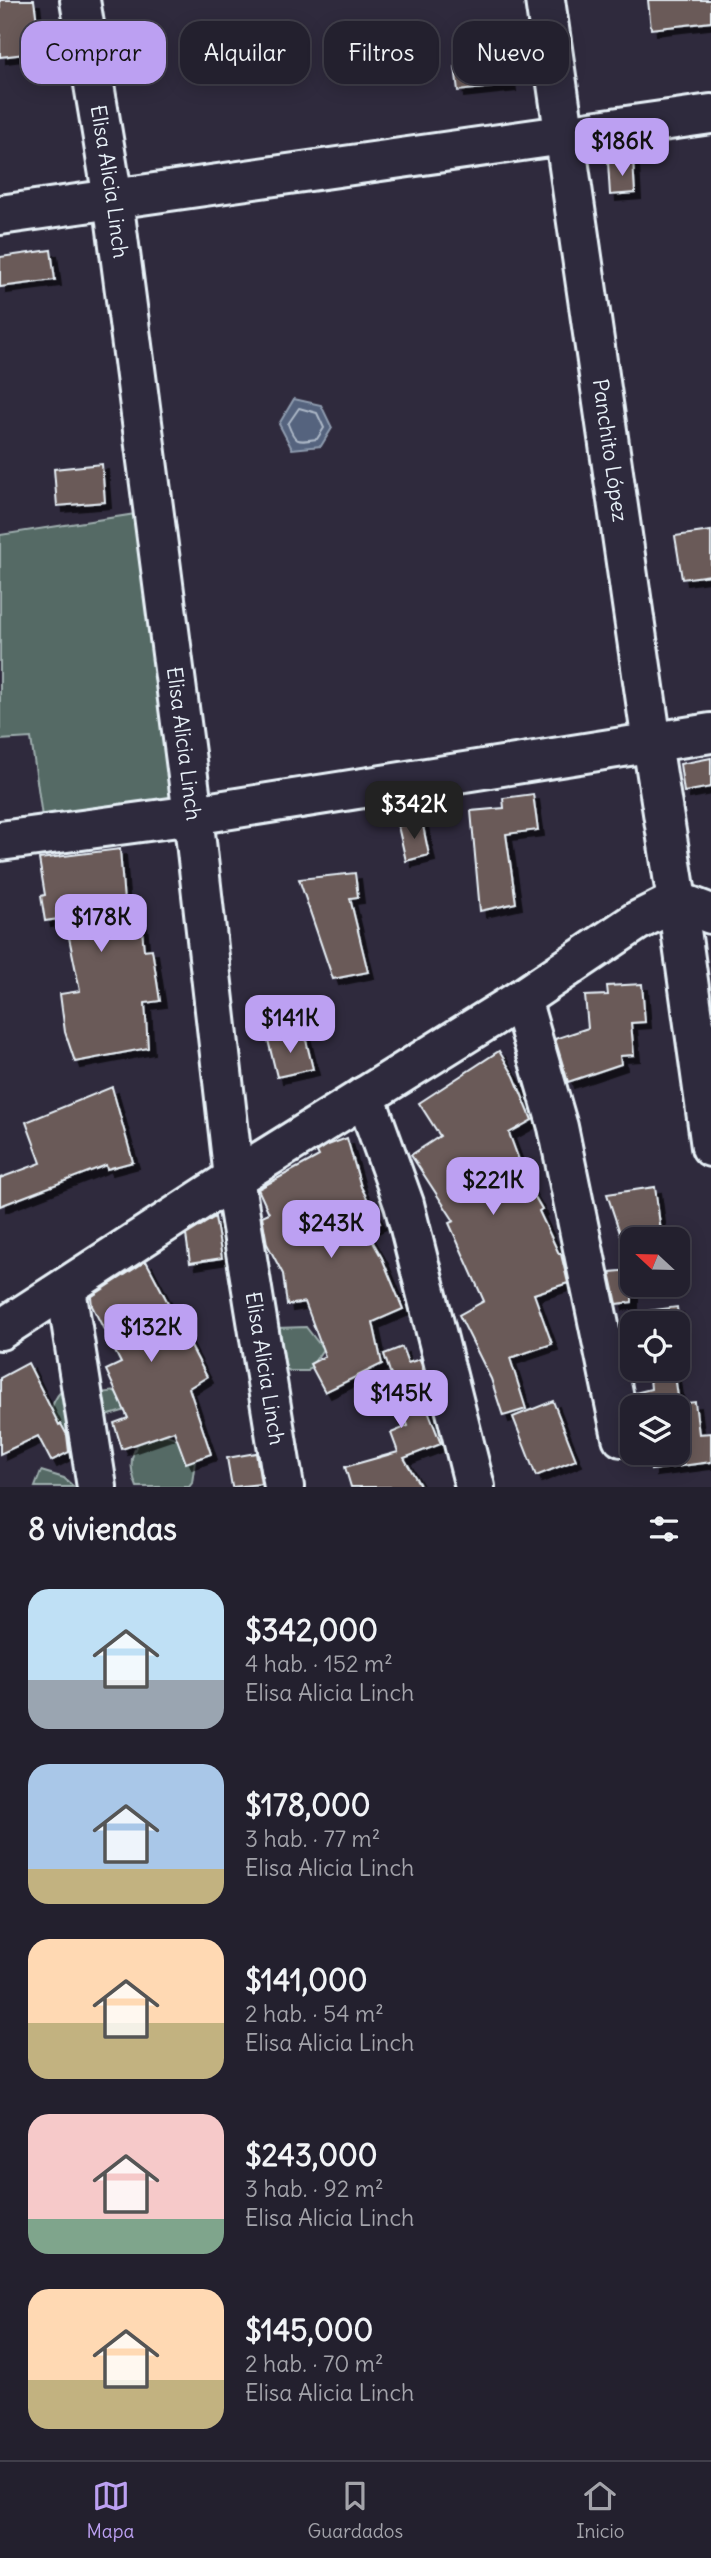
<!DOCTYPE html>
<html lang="es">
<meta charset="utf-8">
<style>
:root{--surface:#23202e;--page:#2b2836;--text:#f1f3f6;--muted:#a3a3aa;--line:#403e4a;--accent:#bca0f2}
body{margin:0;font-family:Delius,sans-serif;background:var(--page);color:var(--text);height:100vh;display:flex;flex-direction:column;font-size:26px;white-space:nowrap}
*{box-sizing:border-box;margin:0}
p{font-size:23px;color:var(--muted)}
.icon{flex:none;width:38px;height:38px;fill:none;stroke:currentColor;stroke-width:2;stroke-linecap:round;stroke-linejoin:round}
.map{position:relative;height:1487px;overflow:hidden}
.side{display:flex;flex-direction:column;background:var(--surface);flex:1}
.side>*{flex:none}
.hud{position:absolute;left:21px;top:21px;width:670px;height:63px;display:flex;gap:14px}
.needle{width:46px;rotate:292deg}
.controls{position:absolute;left:620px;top:1227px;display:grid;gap:14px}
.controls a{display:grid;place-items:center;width:70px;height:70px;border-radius:14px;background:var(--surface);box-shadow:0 4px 18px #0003,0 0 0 2px var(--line);font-size:35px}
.price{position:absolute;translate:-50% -60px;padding:0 16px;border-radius:14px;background:var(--accent);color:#111;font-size:23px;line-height:46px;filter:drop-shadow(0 2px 4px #0008)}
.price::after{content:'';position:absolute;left:50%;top:42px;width:21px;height:16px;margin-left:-10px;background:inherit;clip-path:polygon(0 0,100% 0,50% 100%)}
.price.on{background:#222;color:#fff}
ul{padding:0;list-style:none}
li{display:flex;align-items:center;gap:21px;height:175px;padding:0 28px}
li span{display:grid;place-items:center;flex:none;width:196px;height:140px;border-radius:21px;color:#555}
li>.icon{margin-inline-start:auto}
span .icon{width:84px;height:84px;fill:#fffc;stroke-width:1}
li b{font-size:30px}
h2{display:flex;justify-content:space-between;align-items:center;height:84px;padding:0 28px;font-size:30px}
.chip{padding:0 24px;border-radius:21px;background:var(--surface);box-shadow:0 4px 18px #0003,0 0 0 2px var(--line);font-size:24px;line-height:63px}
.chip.on{background:var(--accent);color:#111}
.tabs{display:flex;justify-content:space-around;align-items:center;height:98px;border-top:2px solid var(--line);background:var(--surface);font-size:19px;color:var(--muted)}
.tabs a{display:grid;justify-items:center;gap:4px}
.tabs .on{color:var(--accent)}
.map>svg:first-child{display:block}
.green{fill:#546a65;stroke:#9eaeae;stroke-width:2}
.water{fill:#54637e;stroke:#8f9caf;stroke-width:2}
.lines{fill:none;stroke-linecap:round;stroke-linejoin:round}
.shore{stroke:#adb8c7;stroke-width:2}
.building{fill:#6a5a58;stroke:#e8f1f8;stroke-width:2;filter:url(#shadow)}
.minor-casing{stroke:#e8f1f8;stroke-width:44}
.minor{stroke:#2f2a3d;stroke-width:38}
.labels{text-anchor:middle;stroke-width:5;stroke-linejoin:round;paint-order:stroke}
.street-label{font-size:21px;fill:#e8f1f8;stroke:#2f2a3d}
</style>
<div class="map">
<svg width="711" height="1487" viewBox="0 0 711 1487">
<defs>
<filter id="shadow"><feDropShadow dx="6" dy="6" stdDeviation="0" flood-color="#0009"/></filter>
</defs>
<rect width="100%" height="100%" fill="#2f2a3d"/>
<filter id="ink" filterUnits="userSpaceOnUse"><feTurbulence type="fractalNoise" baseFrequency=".0143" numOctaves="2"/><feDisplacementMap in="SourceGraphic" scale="14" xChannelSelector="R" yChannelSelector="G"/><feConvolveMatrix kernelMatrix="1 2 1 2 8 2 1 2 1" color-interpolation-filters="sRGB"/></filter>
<g filter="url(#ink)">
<!-- green -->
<g class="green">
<path d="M142 513 178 802 42 817 31 738 0 740V535Z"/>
<path d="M306 1327 323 1349 308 1371H290L266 1355 277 1328Z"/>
<path d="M63 1389 84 1435 57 1444C45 1425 48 1405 63 1389Z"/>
<path d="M116 1391 129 1395 133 1408 106 1416 93 1405 101 1393Z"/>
<path d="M158 1433C175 1436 185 1442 196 1454L192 1483 189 1487H137C128 1466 130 1452 144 1434Z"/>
<path d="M41 1471 64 1478 74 1487H35Z"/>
</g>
<!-- water -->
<path class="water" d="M294 399 321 405 332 428 321 446 292 449 279 424Z"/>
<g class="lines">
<!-- shore -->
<path class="shore" d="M299 408 317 413 324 428 317 439C297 442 295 443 288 424Z"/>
</g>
<!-- building -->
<g class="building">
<path d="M0 0H34L41 52 0 57Z"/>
<path d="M648 0H711V22L651 29Z"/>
<path d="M507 60 510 85 458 91 455 66Z"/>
<path d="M633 160 635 193 610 195 608 162Z"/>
<path d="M51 250 55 280 0 287V257Z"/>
<path d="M102 464 105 502 57 506 54 469Z"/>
<path d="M711 531V575L682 579 675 536Z"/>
<path d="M711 758V787L684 792 680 764Z"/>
<path d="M533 794 538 830 506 834 516 903 480 911 471 811 504 808 503 798Z"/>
<path d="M422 821 429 855 406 861 398 826Z"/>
<path d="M120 849 124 902 139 900 144 950 152 949 160 1001 145 1003 148 1048 75 1062 65 1032 60 994 80 991 65 918 45 921 41 896 45 895 39 859Z"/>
<path d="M355 873 358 897 350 898 368 972 333 979 299 879Z"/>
<path d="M642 984 645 1022 631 1023 634 1055 620 1056 621 1064 568 1082 555 1039 588 1028 585 996 608 995 607 986Z"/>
<path d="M304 1032 313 1069 277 1077 268 1040Z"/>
<path d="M499 1051 514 1076 532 1120 509 1133 529 1187 542 1209 539 1211 559 1254H561L568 1283 534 1294 552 1344 510 1358 526 1409 503 1416 491 1379 459 1315 484 1301 449 1223 454 1221 411 1155 440 1136 419 1103Z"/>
<path d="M112 1087 133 1162 107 1169 106 1165 0 1206V1178L41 1163 26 1122Z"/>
<path d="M347 1138 361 1187 380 1223 366 1230 382 1258 403 1309 373 1322 382 1364 325 1392 310 1364 325 1356 305 1302 287 1305 283 1274 267 1244 262 1216 269 1213 258 1189 319 1156 317 1152 328 1145Z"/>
<path d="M655 1187 662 1239H622L607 1194Z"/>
<path d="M215 1217 222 1258 190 1263 186 1235Z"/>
<path d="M146 1261 207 1377 189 1388 211 1454 186 1463 174 1431 122 1449 114 1423 128 1418 106 1370 121 1363 92 1306 91 1297Z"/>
<path d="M632 1270V1302L617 1304 610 1272Z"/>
<path d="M677 1307 681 1341 677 1342V1323H640L639 1312Z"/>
<path d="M402 1347 408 1363 420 1359 431 1401 425 1403 441 1444 404 1458 421 1487H351L345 1467 398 1452 391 1433 408 1426 384 1354Z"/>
<path d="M28 1363 59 1425 61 1424 67 1435 69 1452 51 1461 38 1436 0 1454V1378Z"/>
<path d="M649 1368H674L679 1404 695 1402 699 1434 711 1433V1462L651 1470V1452H677V1407H638L635 1393 651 1389Z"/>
<path d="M553 1401 576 1460 536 1476 513 1417Z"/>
<path d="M256 1453 261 1484 232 1487 227 1458Z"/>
</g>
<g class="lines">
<defs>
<g id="minor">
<path id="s1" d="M80 0 113 199 193 815 234 1178 284 1487"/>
<path id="s2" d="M545 0 652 743 677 901 711 1147"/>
<path d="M0 215 711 114"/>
<path d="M0 841 193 815 711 733"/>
<path d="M521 999 558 1127 622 1437"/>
<path d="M365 1096 404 1204 475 1487"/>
<path d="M66 1289 97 1487"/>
<path d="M0 1330 234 1178 521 999 637 921 677 901 711 914"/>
</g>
</defs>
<!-- minor casing -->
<use href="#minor" class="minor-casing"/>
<!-- minor -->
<use href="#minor" class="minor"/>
</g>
</g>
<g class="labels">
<!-- street labels -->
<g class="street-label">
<text dy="7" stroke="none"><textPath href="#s1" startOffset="184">Elisa Alicia Linch</textPath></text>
<text dy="7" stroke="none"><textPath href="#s2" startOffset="455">Panchito López</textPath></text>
<text dy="7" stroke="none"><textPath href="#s1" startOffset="751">Elisa Alicia Linch</textPath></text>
<text dy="7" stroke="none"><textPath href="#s1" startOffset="1381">Elisa Alicia Linch</textPath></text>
</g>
</g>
</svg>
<div class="controls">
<a><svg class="needle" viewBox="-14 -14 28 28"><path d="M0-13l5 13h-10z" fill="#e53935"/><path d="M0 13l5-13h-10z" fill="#a3a3aa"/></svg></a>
<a><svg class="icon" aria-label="locate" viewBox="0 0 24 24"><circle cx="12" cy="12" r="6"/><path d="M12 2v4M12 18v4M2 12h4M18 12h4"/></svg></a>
<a><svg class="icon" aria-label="layers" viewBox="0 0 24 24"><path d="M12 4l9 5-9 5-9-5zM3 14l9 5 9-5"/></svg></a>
</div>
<b class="price" style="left:622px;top:178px">$186K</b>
<b class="price on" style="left:414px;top:841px">$342K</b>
<b class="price" style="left:101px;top:954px">$178K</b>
<b class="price" style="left:290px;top:1055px">$141K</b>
<b class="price" style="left:493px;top:1217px">$221K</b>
<b class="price" style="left:331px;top:1260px">$243K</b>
<b class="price" style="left:151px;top:1364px">$132K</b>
<b class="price" style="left:401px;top:1430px">$145K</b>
<div class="hud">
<a class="chip on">Comprar</a>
<a class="chip">Alquilar</a>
<a class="chip">Filtros</a>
<a class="chip">Nuevo</a>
</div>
</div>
<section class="side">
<h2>8 viviendas<svg class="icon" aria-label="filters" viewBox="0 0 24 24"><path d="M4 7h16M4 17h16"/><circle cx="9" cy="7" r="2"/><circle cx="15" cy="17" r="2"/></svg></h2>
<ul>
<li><span style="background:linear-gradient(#bfe0f5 65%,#9aa5b1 0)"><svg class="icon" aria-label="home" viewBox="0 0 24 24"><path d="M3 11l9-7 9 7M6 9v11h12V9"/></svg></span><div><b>$342,000</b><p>4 hab. · 152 m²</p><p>Elisa Alicia Linch</p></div></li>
<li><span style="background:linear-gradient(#a9c7e8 75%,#c2b280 0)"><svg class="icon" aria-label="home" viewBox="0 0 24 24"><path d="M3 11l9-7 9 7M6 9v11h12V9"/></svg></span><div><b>$178,000</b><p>3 hab. · 77 m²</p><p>Elisa Alicia Linch</p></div></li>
<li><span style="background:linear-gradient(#ffd9b3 60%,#c2b280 0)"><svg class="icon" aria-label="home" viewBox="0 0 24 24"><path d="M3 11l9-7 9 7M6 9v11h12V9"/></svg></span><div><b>$141,000</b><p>2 hab. · 54 m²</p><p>Elisa Alicia Linch</p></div></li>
<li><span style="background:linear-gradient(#f6c9c9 75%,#7fa58c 0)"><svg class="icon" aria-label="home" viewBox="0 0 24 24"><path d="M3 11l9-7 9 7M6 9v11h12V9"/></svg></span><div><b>$243,000</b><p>3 hab. · 92 m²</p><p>Elisa Alicia Linch</p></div></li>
<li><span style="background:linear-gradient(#ffd9b3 65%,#c2b280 0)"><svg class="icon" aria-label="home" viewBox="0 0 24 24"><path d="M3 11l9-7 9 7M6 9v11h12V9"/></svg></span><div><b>$145,000</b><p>2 hab. · 70 m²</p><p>Elisa Alicia Linch</p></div></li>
</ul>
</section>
<nav class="tabs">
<a class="on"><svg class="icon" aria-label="map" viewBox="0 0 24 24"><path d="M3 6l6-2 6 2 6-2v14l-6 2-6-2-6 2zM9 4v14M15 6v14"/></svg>Mapa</a>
<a><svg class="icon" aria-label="saved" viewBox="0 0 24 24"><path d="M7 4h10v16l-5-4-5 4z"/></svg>Guardados</a>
<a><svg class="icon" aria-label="home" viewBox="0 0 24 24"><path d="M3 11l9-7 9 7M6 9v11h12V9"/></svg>Inicio</a>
</nav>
